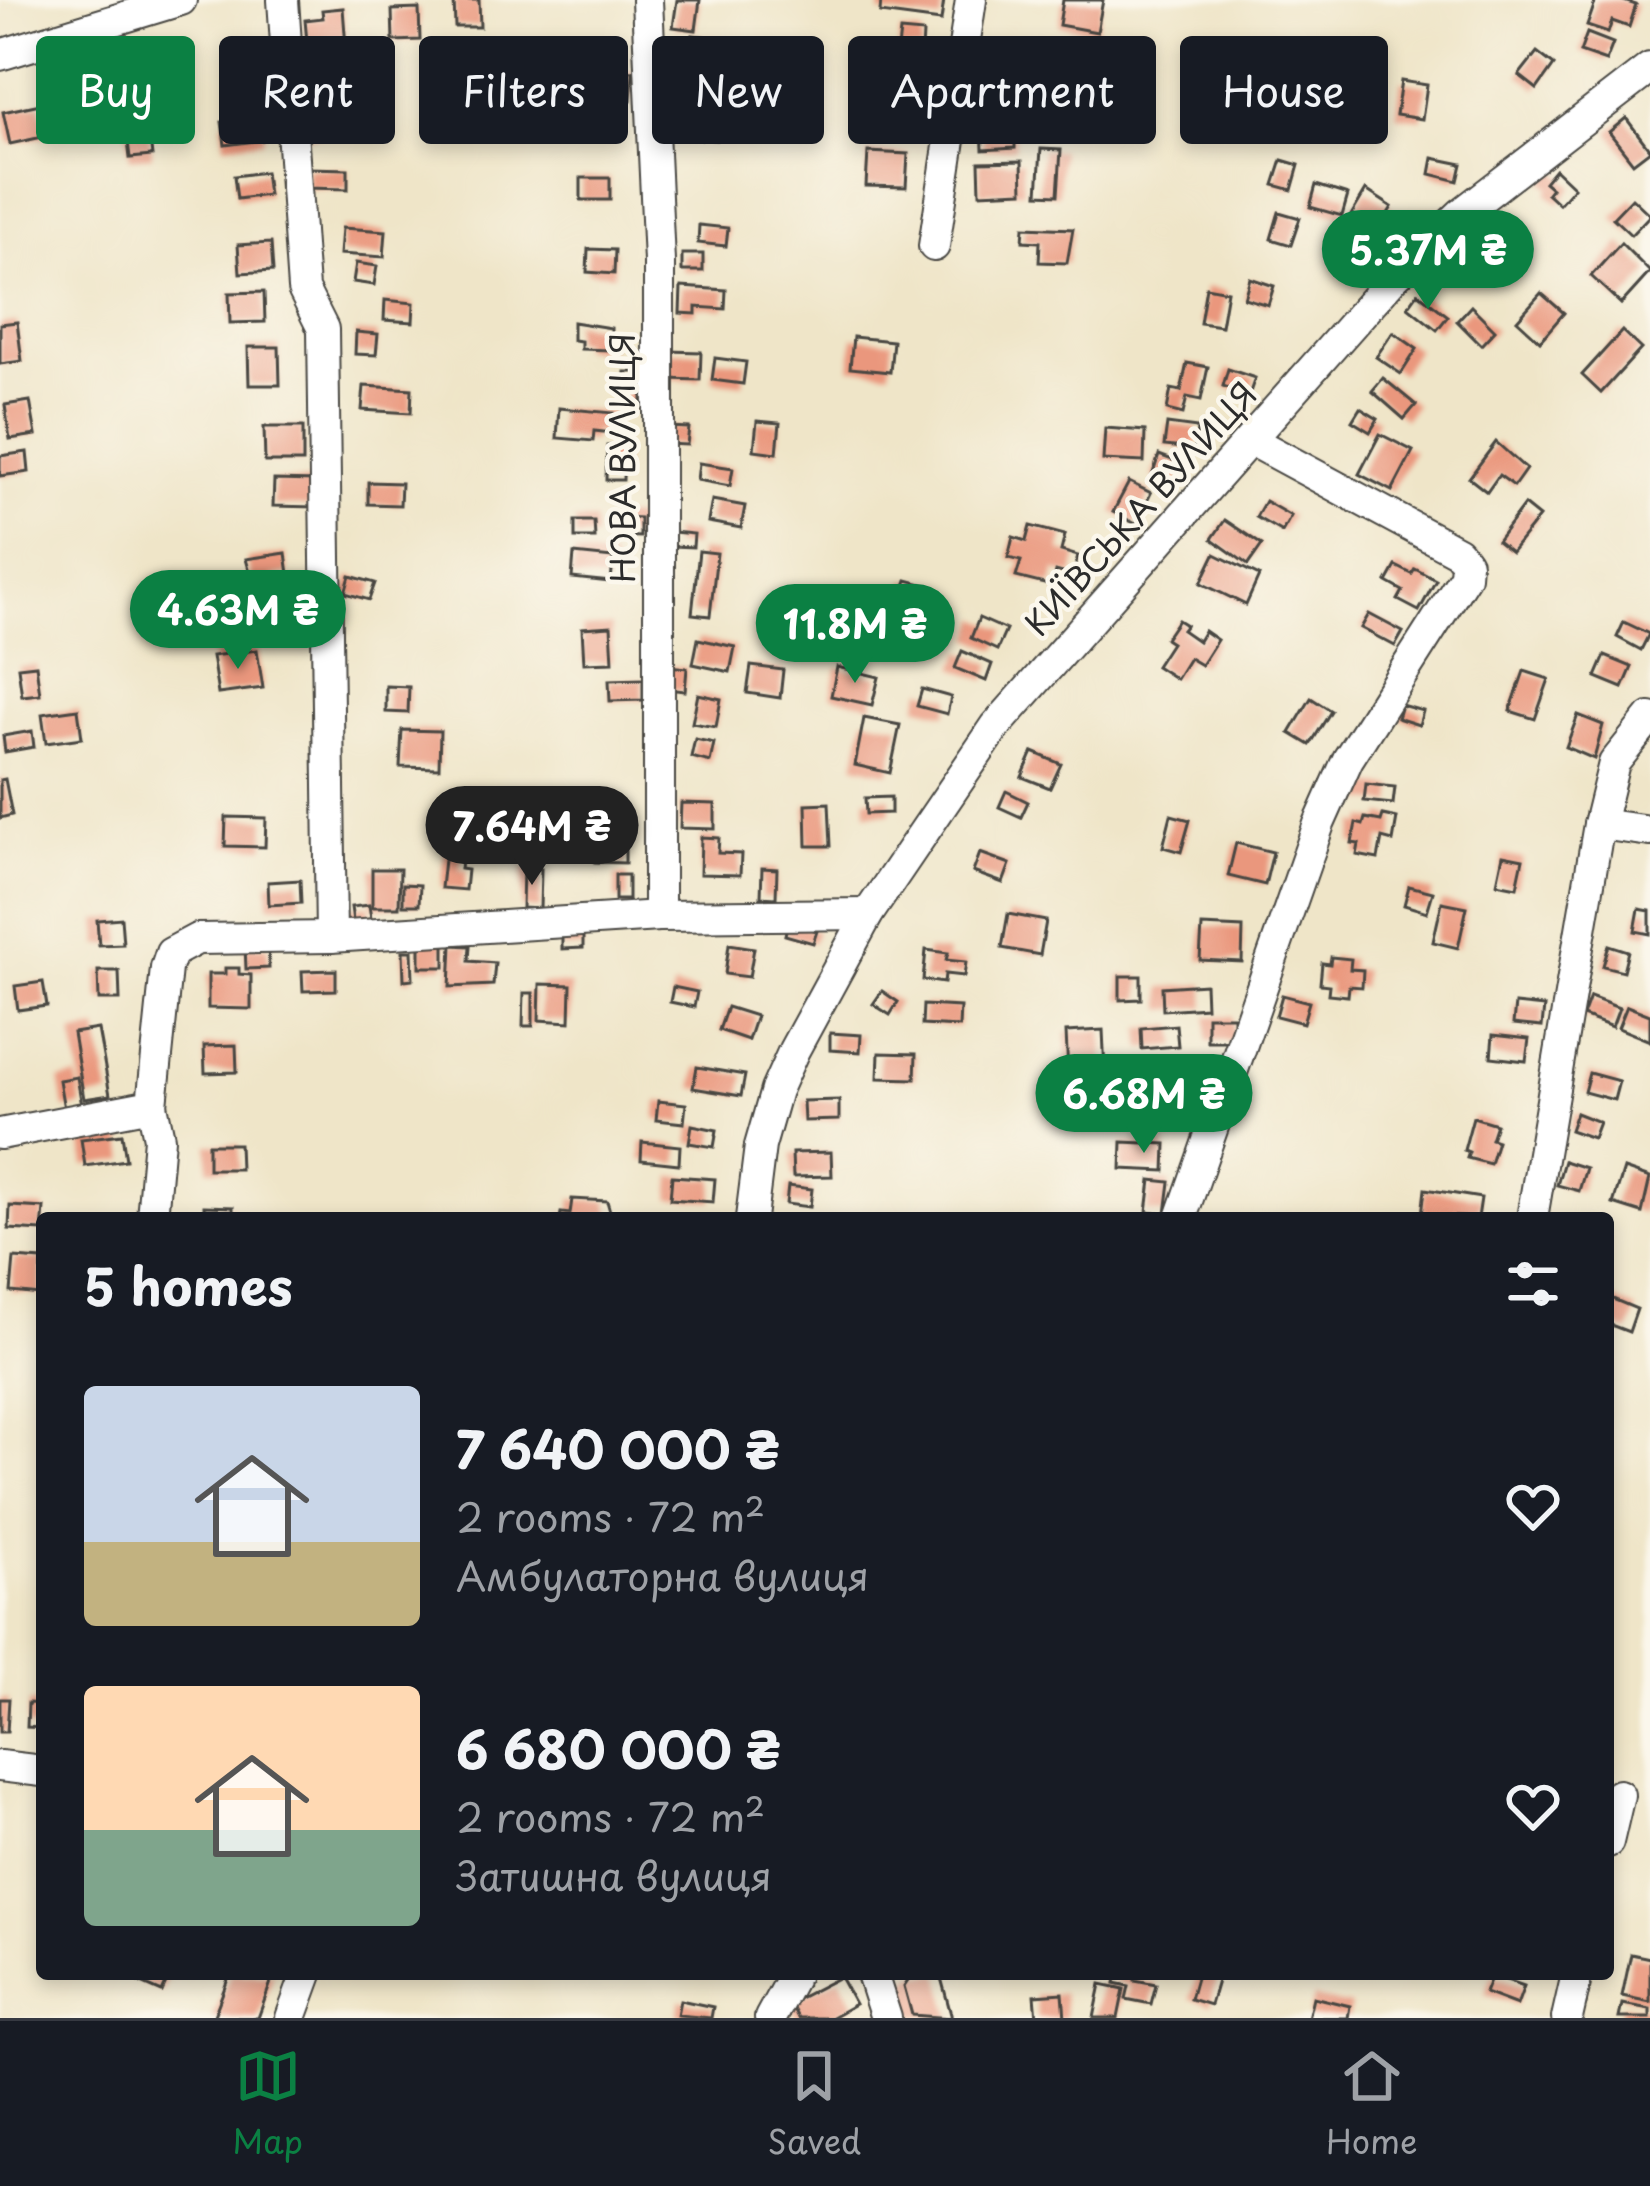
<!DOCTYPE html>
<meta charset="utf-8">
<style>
:root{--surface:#171b24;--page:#242831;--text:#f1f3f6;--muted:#9ea1a6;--line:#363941;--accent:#0b8043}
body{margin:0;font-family:"Playpen Sans",sans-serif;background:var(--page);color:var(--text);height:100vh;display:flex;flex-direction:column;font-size:45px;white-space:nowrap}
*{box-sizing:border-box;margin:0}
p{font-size:39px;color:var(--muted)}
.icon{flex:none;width:66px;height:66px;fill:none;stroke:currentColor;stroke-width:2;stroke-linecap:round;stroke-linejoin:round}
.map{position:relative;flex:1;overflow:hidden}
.panel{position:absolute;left:36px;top:1212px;width:1578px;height:768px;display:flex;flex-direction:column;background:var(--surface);border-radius:12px;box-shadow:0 6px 18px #0003}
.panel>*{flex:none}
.banner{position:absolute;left:36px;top:36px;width:1578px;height:108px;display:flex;gap:24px}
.price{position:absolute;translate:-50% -102px;padding:0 27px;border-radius:42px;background:var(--accent);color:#fff;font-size:39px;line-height:78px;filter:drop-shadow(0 3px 6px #0008)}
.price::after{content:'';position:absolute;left:50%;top:72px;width:36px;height:27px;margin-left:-18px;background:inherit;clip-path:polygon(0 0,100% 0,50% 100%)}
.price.active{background:#222;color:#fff}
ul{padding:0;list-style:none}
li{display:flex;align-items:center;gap:36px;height:300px;padding:0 48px}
li span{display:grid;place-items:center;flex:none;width:336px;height:240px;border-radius:12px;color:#555}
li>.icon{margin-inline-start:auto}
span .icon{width:144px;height:144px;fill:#fffc;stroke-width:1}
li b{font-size:51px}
h2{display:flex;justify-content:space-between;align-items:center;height:144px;padding:0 48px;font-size:51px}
.tag{padding:0 42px;border-radius:12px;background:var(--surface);box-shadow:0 6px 18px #0003;font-size:42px;line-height:108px}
.tag.active{background:var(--accent);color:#fff}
.dock{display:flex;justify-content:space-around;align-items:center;height:168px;border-top:3px solid var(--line);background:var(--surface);font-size:33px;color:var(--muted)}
.dock a{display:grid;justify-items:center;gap:6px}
.dock .active{color:var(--accent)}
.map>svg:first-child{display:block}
.building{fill:#ea977d}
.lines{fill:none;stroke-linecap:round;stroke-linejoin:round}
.minor-casing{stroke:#484743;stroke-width:34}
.minor{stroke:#fff;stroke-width:30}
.labels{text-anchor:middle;stroke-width:9;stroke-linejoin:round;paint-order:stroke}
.street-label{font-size:33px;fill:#2b2b2b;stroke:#fbf7ec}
</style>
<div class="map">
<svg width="1650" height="2018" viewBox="0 0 1650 2018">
<rect width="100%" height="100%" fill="#fbf7ec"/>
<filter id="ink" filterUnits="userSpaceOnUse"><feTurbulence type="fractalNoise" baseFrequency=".00833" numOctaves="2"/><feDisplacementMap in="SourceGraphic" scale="24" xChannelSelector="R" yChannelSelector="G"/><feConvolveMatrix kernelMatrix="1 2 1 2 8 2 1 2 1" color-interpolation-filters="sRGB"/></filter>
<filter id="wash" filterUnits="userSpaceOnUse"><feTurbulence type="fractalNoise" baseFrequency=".004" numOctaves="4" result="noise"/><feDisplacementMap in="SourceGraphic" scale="48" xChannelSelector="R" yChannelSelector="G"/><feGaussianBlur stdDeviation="2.7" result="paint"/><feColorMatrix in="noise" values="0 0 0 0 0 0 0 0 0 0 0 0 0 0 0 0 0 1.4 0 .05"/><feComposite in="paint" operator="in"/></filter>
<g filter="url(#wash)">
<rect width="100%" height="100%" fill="#efe5c8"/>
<g id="blocks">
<!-- building -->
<g class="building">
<path d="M454 0H479L480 27H455Z"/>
<path d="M677 0H700L696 30 673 27Z"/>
<path d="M881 0H944L941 21 880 13Z"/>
<path d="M1063 0H1103L1097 32 1059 25Z"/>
<path d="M1596 0H1621L1636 5 1629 27 1612 21 1608 33 1587 26Z"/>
<path d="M343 8 346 47 326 49 325 41 307 42 305 20 323 18 322 10Z"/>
<path d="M419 9 420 40 393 41 392 10Z"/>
<path d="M900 31 923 33 922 51 898 49Z"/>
<path d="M1587 33 1613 43 1606 61 1580 52Z"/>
<path d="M693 35 728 39 725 62 691 58Z"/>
<path d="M477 43 479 83 453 84 452 44Z"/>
<path d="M275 47 280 98 265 99 260 49Z"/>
<path d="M1537 52 1554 65 1537 89 1519 75Z"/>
<path d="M186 67 189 106 171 107 169 68Z"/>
<path d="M596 68 633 71 631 100 595 98Z"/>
<path d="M888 71 910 74 905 109 884 106Z"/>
<path d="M1401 81 1427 85 1422 119 1396 115Z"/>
<path d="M96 83 104 120 85 125 76 87Z"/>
<path d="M1001 87 1042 93 1038 121 997 116Z"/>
<path d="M661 95H681L680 112H661Z"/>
<path d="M40 104 47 136 10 144 3 112Z"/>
<path d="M262 117 264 140 225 145 222 122Z"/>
<path d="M687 118 718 120 716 140 686 138Z"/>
<path d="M1626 118 1650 150 1633 163 1609 132Z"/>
<path d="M334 119 335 134 301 137 300 122Z"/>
<path d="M148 122 152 156 130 158 126 125Z"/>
<path d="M1015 126V148L983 150 982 127Z"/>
<path d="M1041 149 1061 150 1058 195 1038 194Z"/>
<path d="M868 152 908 154 906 187 866 186Z"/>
<path d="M1433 158 1462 164 1458 181 1430 174Z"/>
<path d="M1282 160 1299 165 1292 190 1274 185Z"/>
<path d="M1022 161 1023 191 980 193 979 162Z"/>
<path d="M307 168 348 169V189L306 188Z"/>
<path d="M1555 169 1574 187 1559 204 1547 193 1551 188 1544 182Z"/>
<path d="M265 172 268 195 237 199 234 176Z"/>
<rect x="581" y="178" width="29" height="22"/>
<path d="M1316 185 1348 195 1342 216 1310 207Z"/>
<path d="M1366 190 1392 207 1373 238 1347 222Z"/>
<path d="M1632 198 1650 215 1631 235 1613 218Z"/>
<path d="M1279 212 1300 218 1291 245 1271 239Z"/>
<path d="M699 225 728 228 726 246 698 243Z"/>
<path d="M1024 227 1073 229 1067 263 1039 262 1040 242 1023 241Z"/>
<path d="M342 228 386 231 384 257 340 254Z"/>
<path d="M271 243 273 271 240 273 238 245Z"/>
<path d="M1621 243 1650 272 1621 304 1591 276Z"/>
<path d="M588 249 615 250 614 274 587 272Z"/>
<rect x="682" y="254" width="21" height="17"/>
<path d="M356 263 377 266 374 285 353 282Z"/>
<path d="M1250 278 1274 286 1268 305 1244 298Z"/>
<path d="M681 287 726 290 725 309 696 307V314L680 313Z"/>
<path d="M1206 287 1227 291 1221 326 1200 323Z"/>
<path d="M264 292 265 322 230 323 229 293Z"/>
<path d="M1418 293 1448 316 1437 330 1408 307Z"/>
<path d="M1541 293 1564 313 1540 341 1517 320Z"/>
<path d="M385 300 414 303 413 322 384 320Z"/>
<path d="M1471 306 1495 330 1481 345 1457 321Z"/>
<path d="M17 322 22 361 0 364V324Z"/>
<path d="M573 322 611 328V350L581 349V341L573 340Z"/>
<path d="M1622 331 1641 349 1601 393 1582 375Z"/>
<path d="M356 332 378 334 376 355 355 354Z"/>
<path d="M1393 332 1417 349 1401 374 1376 357Z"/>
<path d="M853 337 893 341 890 372 850 368Z"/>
<path d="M248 347H279L280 385H249Z"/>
<path d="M668 351 701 352 700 380 668 379Z"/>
<path d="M715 358 746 362 743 384 712 380Z"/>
<path d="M1187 363 1208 367 1201 400 1187 397 1183 414 1167 410 1171 389 1181 391Z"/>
<path d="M1228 369 1255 378 1249 395 1223 386Z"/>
<rect x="625" y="372" width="17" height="32"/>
<path d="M1383 378 1416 405 1404 419 1372 391Z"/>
<path d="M364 386 412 389 411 413 362 410Z"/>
<path d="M30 401 36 435 10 439 5 405Z"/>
<path d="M559 408 614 413 613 433 594 431 593 441 557 438Z"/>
<path d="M1360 408 1378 419 1370 432 1352 421Z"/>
<path d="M757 421 780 423 777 453 754 450Z"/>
<path d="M1167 424 1197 428 1195 449 1164 446Z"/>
<path d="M264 427H303V462H265Z"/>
<path d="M668 427 689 428 687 445 666 444Z"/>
<path d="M1105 428 1145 431 1144 462 1103 460Z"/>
<path d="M1380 434 1413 451 1392 491 1359 474Z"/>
<path d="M1496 442 1526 469 1514 486 1499 475 1487 492 1469 478Z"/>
<path d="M607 446H624L623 480H606Z"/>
<path d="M27 452 29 472 0 476V456Z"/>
<path d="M1159 455 1183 464 1176 485 1152 476Z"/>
<path d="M699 463 733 468 730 486 697 480Z"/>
<path d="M274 480 316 481V507L273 506Z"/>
<path d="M368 482 401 483 400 505 368 504Z"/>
<path d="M1129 482 1151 493 1136 524 1113 512Z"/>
<path d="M712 500 745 506 741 528 708 522Z"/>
<path d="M1265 501 1291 516 1282 532 1256 517Z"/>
<path d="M1524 505 1539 517 1511 552 1497 541Z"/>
<path d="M620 517 640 518V537L619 536Z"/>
<path d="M1225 520 1262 545 1248 565 1212 539Z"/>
<path d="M575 521H594L595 538H575Z"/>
<path d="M1030 526 1065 535 1061 551 1078 556 1073 576 1056 571 1052 586 1016 577 1021 561 1008 558 1013 537 1026 541Z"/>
<path d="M673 532 694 534 693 547 672 546Z"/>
<path d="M699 551 717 553 710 616 692 614Z"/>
<path d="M286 553 289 574 272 577 274 588 255 590 246 559Z"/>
<path d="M574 554 613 558 611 582 572 578Z"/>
<path d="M1215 554 1259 576 1246 605 1201 583Z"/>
<path d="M1396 566 1412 574 1415 569 1436 580 1419 611 1398 600 1403 591 1387 582Z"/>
<path d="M350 576 375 583 369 600 345 593Z"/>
<path d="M907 580 926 585 923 596 929 598 922 622 890 613 897 589 903 591Z"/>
<path d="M243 597 245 626 222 628 219 599Z"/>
<path d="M298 600 301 620 278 623 276 603Z"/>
<path d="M1369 614 1403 632 1395 646 1361 628Z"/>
<path d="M979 618 1006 630 997 650 971 638Z"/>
<path d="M1178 620 1186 625 1182 630 1198 641 1204 631 1217 640 1201 665 1189 658 1176 679 1156 666 1171 643 1165 639Z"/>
<path d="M1624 622 1649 634 1641 650 1617 637Z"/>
<path d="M611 626 613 662 584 663 582 628Z"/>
<path d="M698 639 735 647 730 672 693 664Z"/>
<path d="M257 650 263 688 218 694 212 656Z"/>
<path d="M962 651 992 664 986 681 955 668Z"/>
<path d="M1605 656 1632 667 1623 688 1596 677Z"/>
<path d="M36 665 40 694 22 696 18 667Z"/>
<path d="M669 666 687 668 685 691 667 689Z"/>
<path d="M751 666 783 670 780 698 747 693Z"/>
<path d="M837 667 879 677 872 705 831 696Z"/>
<path d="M1524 671 1549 679 1535 719 1510 711Z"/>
<path d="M643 679V700L610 701 609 680Z"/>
<path d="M386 686 409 687 408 713 386 712Z"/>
<path d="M922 689 951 697 947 714 917 706Z"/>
<path d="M698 694 721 699 716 727 692 723Z"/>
<path d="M1311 698 1331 711 1310 745 1290 733Z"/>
<path d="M1401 705 1423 711 1419 725 1397 718Z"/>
<path d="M78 709 82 738 46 743 42 714Z"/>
<path d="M1578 715 1603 725 1594 759 1566 747Z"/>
<path d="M864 718 900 725 890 773 855 765Z"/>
<path d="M402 730 440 731 439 768 400 767Z"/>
<path d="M32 731 34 747 5 752 3 736Z"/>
<path d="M695 739 714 743 710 762 691 757Z"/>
<path d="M1033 752 1061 764 1050 788 1022 777Z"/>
<path d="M5 779 12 815 0 818V780Z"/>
<path d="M1366 784 1395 787 1393 804 1364 801Z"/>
<path d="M1006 791 1028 802 1021 817 999 807Z"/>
<path d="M891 797V813L866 814 865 798Z"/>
<path d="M681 803 715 804V829L680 828Z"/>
<path d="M829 803 831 846H807L806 804Z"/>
<path d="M1171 815 1190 820 1181 852 1163 847Z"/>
<path d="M1383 815 1397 818 1393 841 1382 838 1378 859 1357 855 1359 844 1352 843 1356 823 1363 825 1365 818 1381 821Z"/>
<path d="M226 817 266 818 265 847 225 846Z"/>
<rect x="545" y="822" width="31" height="31"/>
<path d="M596 831 625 832V863L595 862Z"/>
<path d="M701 837 719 838 718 853 741 854 740 875 700 874Z"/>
<path d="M1236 843 1273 852 1265 885 1228 876Z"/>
<path d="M445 850 462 852 460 869 467 870 465 890 441 888Z"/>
<path d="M980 853 1010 864 1003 883 973 872Z"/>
<path d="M1503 855 1523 859 1517 887 1497 883Z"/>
<path d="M523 868 541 869 540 909 522 908Z"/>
<path d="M762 868 777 869 776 898 761 897Z"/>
<path d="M372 869H400L399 907H372Z"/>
<rect x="615" y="875" width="13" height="25"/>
<path d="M300 880 301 903 269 905 268 882Z"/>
<path d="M403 884 420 885 419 905H403Z"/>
<path d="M1409 886 1433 892 1427 912 1404 905Z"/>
<path d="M1442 902 1467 907 1458 948 1433 942Z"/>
<path d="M369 905 371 919 353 921 351 907Z"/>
<path d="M1639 909 1650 911V934L1635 931Z"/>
<path d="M1008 914 1046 921 1040 955 1002 948Z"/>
<path d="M121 918 123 944 99 945 97 920Z"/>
<path d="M788 922 817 931 813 943 785 935Z"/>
<path d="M1202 926 1243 928 1242 962 1200 960Z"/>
<path d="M583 933V948L562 949V934Z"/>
<rect x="420" y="940" width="25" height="27"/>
<path d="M729 944 754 948 749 977 725 974Z"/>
<path d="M452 945 470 946 469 961 495 963 493 985 450 987Z"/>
<path d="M1609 945 1628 951 1623 971 1603 966Z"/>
<path d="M245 946H268L269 968 246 969Z"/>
<path d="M926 950 948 953 946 960 966 962 964 976 945 974 944 983 923 980Z"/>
<path d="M403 951H412L413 979 404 980Z"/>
<path d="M1331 957 1351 959 1350 969 1363 970 1362 987 1349 986 1348 996 1328 994 1329 985 1320 984 1322 963 1330 964Z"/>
<path d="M225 968H239V974L251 975V1009L208 1008V974H225Z"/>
<path d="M336 970V990L303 991 302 971Z"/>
<path d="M98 971H119L120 1000H99Z"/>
<path d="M1120 976H1141V999L1120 1000Z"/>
<path d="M43 982 47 1006 18 1010 15 986Z"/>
<path d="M540 984 571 985 570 1022 539 1020Z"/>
<path d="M1205 984 1206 1007 1163 1010 1162 987Z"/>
<path d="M673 987 697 992 694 1007 670 1002Z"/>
<path d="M882 991 898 1002 890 1015 873 1004Z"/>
<path d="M524 993H533V1026H523Z"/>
<path d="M1282 995 1309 1002 1303 1023 1276 1016Z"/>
<path d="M1590 997 1619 1008 1612 1027 1583 1016Z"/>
<path d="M1515 1004 1544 1007 1542 1027 1513 1024Z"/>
<path d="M923 1005 960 1007 959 1027 922 1025Z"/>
<path d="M1627 1006 1650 1015V1041L1618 1028Z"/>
<path d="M727 1007 756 1016 748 1040 719 1030Z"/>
<rect x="1207" y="1016" width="26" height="25"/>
<path d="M1176 1025 1178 1046 1142 1049 1141 1028Z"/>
<path d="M98 1029 110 1095 84 1099 73 1033Z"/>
<path d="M1103 1030 1105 1072 1068 1073 1066 1032Z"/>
<path d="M830 1033 861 1035 860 1052 830 1050Z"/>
<path d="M1493 1035 1529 1039 1526 1061 1491 1057Z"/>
<path d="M236 1045 237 1072 205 1073 204 1046Z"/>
<path d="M879 1053 916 1054 915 1079 878 1078Z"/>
<path d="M697 1067 745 1075 741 1096 693 1088Z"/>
<path d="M1589 1073 1619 1081 1614 1100 1584 1092Z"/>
<path d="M77 1077 82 1106 64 1109 59 1080Z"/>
<path d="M839 1100V1120L804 1121 803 1101Z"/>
<path d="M658 1101 686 1104 684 1123 656 1120Z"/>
<path d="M1576 1113 1599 1122 1593 1138 1570 1130Z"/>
<path d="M1473 1117 1496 1124 1491 1139 1497 1141 1490 1164 1467 1158 1469 1152 1464 1150Z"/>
<path d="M692 1125 717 1130 714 1147 689 1143Z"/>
<path d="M122 1134 126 1160 85 1166 81 1139Z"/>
<path d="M642 1142 680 1146 679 1164 641 1160Z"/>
<path d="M1122 1142 1166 1144 1165 1171 1121 1169Z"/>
<path d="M208 1144H239L240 1169H208Z"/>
<path d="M831 1152 832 1176 793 1177 792 1153Z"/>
<path d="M1564 1161 1586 1168 1579 1191 1557 1185Z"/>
<path d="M1624 1169 1650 1178 1642 1213 1613 1204Z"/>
<path d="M672 1176 715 1179 713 1202 670 1199Z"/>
<path d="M1151 1180 1170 1182 1166 1214 1147 1212Z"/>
<path d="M788 1186 812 1189 810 1207 786 1204Z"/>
<path d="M1425 1189 1481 1198 1478 1218 1422 1215Z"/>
<path d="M572 1199 607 1201 612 1218H560L561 1213 570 1214Z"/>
<path d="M10 1206 44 1208 42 1231 9 1229Z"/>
<path d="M204 1206 233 1207V1218H204Z"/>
<path d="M14 1258 42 1260 41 1295 11 1292Z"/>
<path d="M1608 1297 1637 1309 1629 1332 1608 1324Z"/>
<path d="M0 1699H9L7 1732H0Z"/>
<path d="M28 1703 42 1704V1728L27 1727Z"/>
<path d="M1631 1954 1650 1958V2002L1622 1996Z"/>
<path d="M143 1974H170L162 1992 139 1982Z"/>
<path d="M230 1974H274L258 2018H213Z"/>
<path d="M912 1974H940L952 2018 912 2015 904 1986Z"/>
<path d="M1117 1974H1136L1135 1980 1156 1984 1151 2004 1126 1999 1129 1986 1115 1983Z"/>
<path d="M1197 1974H1219L1210 2005 1190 1999Z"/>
<path d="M1492 1975 1524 1986 1517 2005 1485 1993Z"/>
<path d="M840 1977 855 2004 830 2018H798L790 2003Z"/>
<path d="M1101 1984 1124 1989 1118 2018H1094Z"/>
<path d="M1063 1993 1065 2018H1037L1035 1995Z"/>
<path d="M1313 1997 1350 2006 1348 2018H1308Z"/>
<path d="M680 2000 713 2007 711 2018 677 2015Z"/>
<path d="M1622 2004 1650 2009V2018H1619Z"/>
</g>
</g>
</g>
<g filter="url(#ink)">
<use href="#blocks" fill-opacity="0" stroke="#484743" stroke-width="3"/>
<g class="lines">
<defs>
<g id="minor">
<path d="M283 0 303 289 323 329 331 937"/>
<path d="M647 0 659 262V916"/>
<path d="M0 55 181 0"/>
<path d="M934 246 971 0"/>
<path d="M1599 824 1650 831"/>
<path d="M0 1134 152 1105 166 968 171 953 197 939 331 937 659 916 868 914"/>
<path d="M152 1218 159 1138 152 1105"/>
<path d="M751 1218 760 1146 776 1090 794 1050 868 914 996 726 1394 277 1462 213 1650 68"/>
<path d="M1181 1218 1319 824 1348 759 1465 576 1466 563 1458 552 1250 440"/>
<path d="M1532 1218 1599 824 1614 763 1650 718"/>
<path d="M0 1766 42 1771"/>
<path d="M1608 1842 1619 1795"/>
<path d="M872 1974 886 2018"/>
<path d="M291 2018 307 1974"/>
<path d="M770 2018 794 1974"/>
<path d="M1567 2018 1577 1974"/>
</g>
</defs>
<!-- minor casing -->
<use href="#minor" class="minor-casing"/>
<!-- minor -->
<use href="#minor" class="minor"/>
</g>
</g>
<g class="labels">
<!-- street labels -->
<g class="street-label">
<text transform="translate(623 458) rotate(-90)" y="12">НОВА ВУЛИЦЯ</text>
<text transform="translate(1141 509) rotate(-48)" y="12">КИЇВСЬКА ВУЛИЦЯ</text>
</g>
</g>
</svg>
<b class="price" style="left:1428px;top:312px">5.37M ₴</b>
<b class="price" style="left:238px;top:672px">4.63M ₴</b>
<b class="price" style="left:855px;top:686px">11.8M ₴</b>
<b class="price active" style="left:532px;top:888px">7.64M ₴</b>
<b class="price" style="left:1144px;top:1156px">6.68M ₴</b>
<div class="banner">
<a class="tag active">Buy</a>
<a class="tag">Rent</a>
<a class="tag">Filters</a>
<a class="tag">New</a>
<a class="tag">Apartment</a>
<a class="tag">House</a>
</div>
<section class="panel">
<h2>5 homes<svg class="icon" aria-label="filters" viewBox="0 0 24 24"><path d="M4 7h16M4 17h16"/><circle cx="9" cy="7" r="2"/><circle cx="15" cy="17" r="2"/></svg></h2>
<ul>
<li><span style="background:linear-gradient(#c9d6e8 65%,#c2b280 0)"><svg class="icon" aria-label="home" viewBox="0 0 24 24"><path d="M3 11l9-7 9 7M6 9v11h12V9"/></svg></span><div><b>7 640 000 ₴</b><p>2 rooms · 72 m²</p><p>Амбулаторна вулиця</p></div><svg class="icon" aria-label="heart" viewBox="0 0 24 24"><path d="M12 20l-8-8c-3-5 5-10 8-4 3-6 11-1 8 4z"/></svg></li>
<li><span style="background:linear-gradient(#ffd9b3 60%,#7fa58c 0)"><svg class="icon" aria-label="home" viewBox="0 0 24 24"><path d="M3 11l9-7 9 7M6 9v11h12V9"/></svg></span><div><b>6 680 000 ₴</b><p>2 rooms · 72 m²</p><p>Затишна вулиця</p></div><svg class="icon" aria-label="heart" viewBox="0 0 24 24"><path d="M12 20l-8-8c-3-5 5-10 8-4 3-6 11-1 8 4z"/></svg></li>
</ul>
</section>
</div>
<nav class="dock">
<a class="active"><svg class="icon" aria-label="map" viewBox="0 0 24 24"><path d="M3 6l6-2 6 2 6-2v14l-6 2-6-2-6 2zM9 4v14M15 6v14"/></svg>Map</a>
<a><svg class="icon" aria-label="saved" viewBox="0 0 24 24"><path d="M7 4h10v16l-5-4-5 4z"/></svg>Saved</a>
<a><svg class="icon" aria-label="home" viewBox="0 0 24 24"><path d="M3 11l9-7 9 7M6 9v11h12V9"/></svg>Home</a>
</nav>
